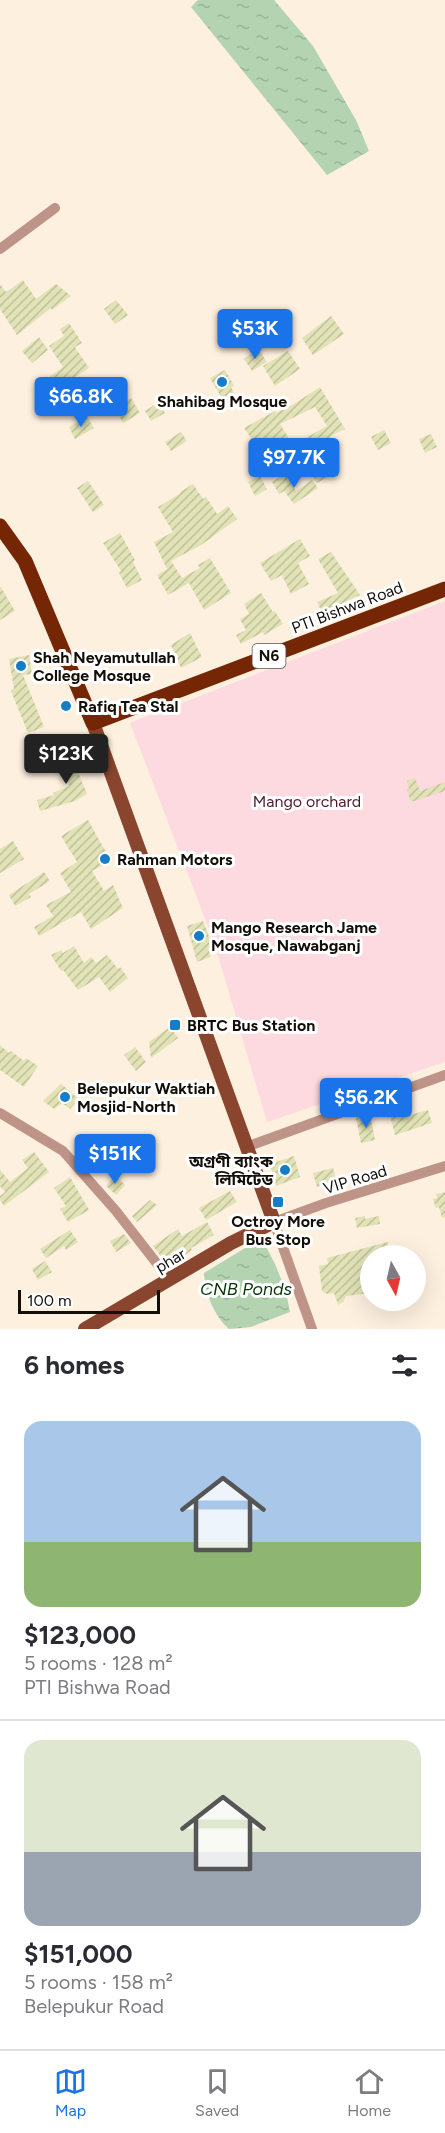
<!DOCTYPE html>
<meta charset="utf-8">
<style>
:root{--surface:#fff;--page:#f7f7f7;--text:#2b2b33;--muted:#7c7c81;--line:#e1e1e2;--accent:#1a73e8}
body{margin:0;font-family:Figtree,"Noto Sans Bengali",sans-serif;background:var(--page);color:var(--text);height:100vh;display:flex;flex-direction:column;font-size:22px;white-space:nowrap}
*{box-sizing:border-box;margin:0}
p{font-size:20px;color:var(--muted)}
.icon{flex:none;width:33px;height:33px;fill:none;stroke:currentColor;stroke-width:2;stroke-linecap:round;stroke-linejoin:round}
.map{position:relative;height:1329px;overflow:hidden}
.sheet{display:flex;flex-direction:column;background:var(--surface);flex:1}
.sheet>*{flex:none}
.needle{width:39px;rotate:172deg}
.buttons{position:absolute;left:360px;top:1245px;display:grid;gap:12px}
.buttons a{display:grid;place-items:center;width:66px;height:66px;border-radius:50%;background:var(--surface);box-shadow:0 6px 24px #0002;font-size:30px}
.scale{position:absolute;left:18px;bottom:15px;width:142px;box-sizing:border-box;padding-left:6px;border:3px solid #120e08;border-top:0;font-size:16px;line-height:21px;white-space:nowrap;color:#120e08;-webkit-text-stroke:4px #fff;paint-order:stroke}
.price{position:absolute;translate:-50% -51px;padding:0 14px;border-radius:6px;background:var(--accent);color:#fff;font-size:20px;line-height:39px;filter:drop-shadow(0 2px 3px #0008)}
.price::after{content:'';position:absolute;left:50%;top:36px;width:18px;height:14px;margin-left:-9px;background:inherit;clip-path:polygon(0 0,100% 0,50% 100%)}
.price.current{background:#222;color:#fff}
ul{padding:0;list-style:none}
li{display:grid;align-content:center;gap:12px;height:318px;padding:0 24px}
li+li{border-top:2px solid var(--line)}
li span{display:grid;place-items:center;height:186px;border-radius:18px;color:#555}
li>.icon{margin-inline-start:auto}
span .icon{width:108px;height:108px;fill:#fffc;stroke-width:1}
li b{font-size:26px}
h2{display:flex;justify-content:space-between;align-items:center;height:72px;padding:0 24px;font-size:26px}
.tab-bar{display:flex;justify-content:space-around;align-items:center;height:84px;border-top:2px solid var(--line);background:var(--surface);font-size:16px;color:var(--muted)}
.tab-bar a{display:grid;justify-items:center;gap:3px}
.tab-bar .current{color:var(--accent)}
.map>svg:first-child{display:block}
.green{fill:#fdd9e0}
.water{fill:url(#water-ripples)}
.building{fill:url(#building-hatch)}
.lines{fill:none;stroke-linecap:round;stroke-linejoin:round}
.minor{stroke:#bd9487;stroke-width:10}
.major{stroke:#89452e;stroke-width:14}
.highway{stroke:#742605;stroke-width:15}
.poi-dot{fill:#157cc7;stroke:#fff;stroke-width:2}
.labels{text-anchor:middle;stroke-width:6;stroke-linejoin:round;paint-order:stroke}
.shield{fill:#fff;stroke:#595652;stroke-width:1.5}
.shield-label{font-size:15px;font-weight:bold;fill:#120e08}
.poi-label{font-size:16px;font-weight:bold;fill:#120e08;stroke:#fff;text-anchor:start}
.street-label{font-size:16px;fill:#120e08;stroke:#fff}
.park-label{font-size:16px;fill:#52192a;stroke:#fff}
.water-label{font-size:18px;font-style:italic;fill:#08370a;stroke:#fff}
</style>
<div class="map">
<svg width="445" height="1329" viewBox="0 0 445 1329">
<defs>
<pattern id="water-ripples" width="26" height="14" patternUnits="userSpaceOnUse" patternTransform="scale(1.5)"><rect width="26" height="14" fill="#b3d3b1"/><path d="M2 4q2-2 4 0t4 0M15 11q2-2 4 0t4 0" fill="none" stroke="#99b497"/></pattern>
<pattern id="building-hatch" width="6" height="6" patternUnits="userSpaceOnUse" patternTransform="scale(1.5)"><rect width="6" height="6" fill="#e1e2b6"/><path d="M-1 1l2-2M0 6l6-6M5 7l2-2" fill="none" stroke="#c0c19b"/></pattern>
</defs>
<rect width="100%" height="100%" fill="#fef0df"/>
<!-- green -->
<path class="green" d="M445 601V1062L267 1122 214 942 130 723Z"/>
<!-- water -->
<g class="water">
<path d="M198 0H274L313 46 356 120 369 151 327 175 191 7Z"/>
<path d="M262 1240C275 1261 286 1287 290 1312L251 1327 229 1329C214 1316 205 1293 204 1273L245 1248Z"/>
</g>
<!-- building -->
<g class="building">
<path d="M23 280 36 299 56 284 71 296 52 310 51 308 17 335 0 309V284L6 292Z"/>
<path d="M116 300 128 315 115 324 104 309Z"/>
<path d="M331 316 344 334 313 355 302 338Z"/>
<path d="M69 323 82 343 75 347 89 368 49 395 41 383 63 367 49 346 64 336 60 329Z"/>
<path d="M39 337 48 350 32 363 22 351Z"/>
<path d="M258 349 267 362 252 371 244 359Z"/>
<path d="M288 351 300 369 275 386 263 366Z"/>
<path d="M225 370 234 386 231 387 239 402 228 409 210 378Z"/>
<path d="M320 387 345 429 330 436 334 442 314 452 327 477 317 483 295 444 327 426 315 407 280 424 290 440 260 459 255 452 259 450 244 428 275 411 276 413 294 404Z"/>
<path d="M131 398 140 413 123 423 115 408Z"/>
<path d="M159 402 165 413 151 421 145 411Z"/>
<path d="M87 417 94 428 75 439 69 427Z"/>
<path d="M384 430 391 443 378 450 371 437Z"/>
<path d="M181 432 187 441 171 451 165 442Z"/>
<path d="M431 434 437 447 425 453 419 439Z"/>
<path d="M285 474 296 491 312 480 318 488 294 504 284 491 279 494 272 482Z"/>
<path d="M260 476 267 489 255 496 248 482Z"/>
<path d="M88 481 104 505 93 512 77 488Z"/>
<path d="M193 484 203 499 206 497 217 514 228 506 237 519 201 545 171 561 182 578 200 568 198 565 210 558 231 593 204 610 189 583 168 595 157 575 167 569 154 542 173 532 158 507 181 493 180 492Z"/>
<path d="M120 533 135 560 133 562 142 580 127 588 119 573 121 571 103 543Z"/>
<path d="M300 539 310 556 298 563 309 584 291 594 282 575 271 581 260 563Z"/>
<path d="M331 552 360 595 322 613 317 602 338 593 318 559Z"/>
<path d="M0 586 15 611 0 620Z"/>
<path d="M261 593 273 612 275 611 283 624 264 635 263 632 241 644 236 635 246 630 240 619 249 614 244 604Z"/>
<path d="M190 633 202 657 181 668 171 645Z"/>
<path d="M29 655 32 674 23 675 44 727 28 733 11 691 14 689 9 659Z"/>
<path d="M69 750 87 794 75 801 40 811 37 800 54 795 53 793 69 786 57 756Z"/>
<path d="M415 778 420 791 445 782V791L411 802 407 790 409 789 407 781Z"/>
<path d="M88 820 111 861 92 871 104 891 113 885 123 908 91 929 81 912 39 936 34 927 53 916 46 905 71 892 60 873 77 862 61 836Z"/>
<path d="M13 841 24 859 0 873V849Z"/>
<path d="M44 872 50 881 29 894 31 897 15 906 9 895Z"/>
<path d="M203 921 213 946 208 948 211 957 197 962 187 926Z"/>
<path d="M74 946 84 963 91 957 96 963 107 955 118 969 120 967 128 978 110 992 99 977 78 990 63 970 61 971 51 955 61 950 63 953Z"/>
<path d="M170 1027 178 1038 151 1058 149 1042Z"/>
<path d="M0 1045 9 1053 11 1051 24 1061 26 1058 38 1066 24 1087 0 1070Z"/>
<path d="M135 1047 146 1062 136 1071 124 1055Z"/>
<path d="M61 1084 79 1099 70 1109 62 1103 54 1109 43 1101Z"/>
<path d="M403 1104 406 1116 428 1110 432 1123 395 1135 388 1108Z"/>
<path d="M370 1115 375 1140 361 1143 356 1118Z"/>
<path d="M34 1152 49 1172 4 1206 0 1200V1196L5 1192 0 1186V1170L10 1182 28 1168 22 1160Z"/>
<path d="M294 1156 300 1177 276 1186 270 1164Z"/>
<path d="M333 1168 337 1182 317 1187 313 1173Z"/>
<path d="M115 1175 125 1185 116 1195 106 1186Z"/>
<path d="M70 1177 89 1210 68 1222 60 1209 66 1206 54 1188Z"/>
<path d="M230 1191 237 1202 206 1220 199 1208Z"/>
<path d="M445 1192V1217L442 1218 439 1207 436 1208 433 1199 437 1198 436 1194Z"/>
<path d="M150 1200 157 1205 137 1222 132 1216Z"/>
<path d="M365 1216V1219L379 1216 380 1224 357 1228 355 1218Z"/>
<path d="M207 1222 214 1235 191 1248 192 1250 169 1267 153 1246 178 1229 182 1236Z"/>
<path d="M70 1230 78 1242 66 1250 64 1246 46 1258 40 1249Z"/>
<path d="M124 1234 131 1243 116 1252 110 1241Z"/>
<path d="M388 1242V1256H370V1293L346 1296 343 1302 338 1305 334 1293 327 1294 322 1291 319 1266 328 1264 327 1258Z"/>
<path d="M45 1261 52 1272 38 1280 32 1269Z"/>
</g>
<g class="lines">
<!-- minor -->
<g class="minor">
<path d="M0 249 55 208"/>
<path d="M0 1113 63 1151 116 1211 169 1279"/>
<path d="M246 1147 445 1075"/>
<path d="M312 1329 274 1222 326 1203 445 1166"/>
</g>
<!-- major -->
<path class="major" d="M85 1329 231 1243 274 1222 93 723"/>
<!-- highway -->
<path class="highway" d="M0 526 25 561 93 723 445 589"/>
</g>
<!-- markers -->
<g class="poi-dot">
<circle cx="222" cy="382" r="6"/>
<circle cx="21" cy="666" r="6"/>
<circle cx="66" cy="706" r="6"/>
<circle cx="105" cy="859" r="6"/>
<circle cx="199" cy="936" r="6"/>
<rect x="169" y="1019" width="12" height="12" rx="3"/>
<circle cx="65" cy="1097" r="6"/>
<circle cx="285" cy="1170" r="6"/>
<rect x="272" y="1196" width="12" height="12" rx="3"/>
</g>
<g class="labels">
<!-- shield labels -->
<rect class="shield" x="252.5" y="644" width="33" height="24" rx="4.5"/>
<g class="shield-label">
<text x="269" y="661">N6</text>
</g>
<!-- poi labels -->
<g class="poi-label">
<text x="222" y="407" text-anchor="middle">Shahibag Mosque</text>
<text x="33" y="663">Shah Neyamutullah<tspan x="33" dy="18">College Mosque</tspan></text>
<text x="78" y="712">Rafiq Tea Stal</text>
<text x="117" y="865">Rahman Motors</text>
<text x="211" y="933">Mango Research Jame<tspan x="211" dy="18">Mosque, Nawabganj</tspan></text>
<text x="187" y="1031">BRTC Bus Station</text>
<text x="77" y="1094">Belepukur Waktiah<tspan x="77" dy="18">Mosjid-North</tspan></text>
<text x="273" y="1167" text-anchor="end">অগ্রণী ব্যাংক<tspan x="273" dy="18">লিমিটেড</tspan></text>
<text x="278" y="1227" text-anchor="middle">Octroy More<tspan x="278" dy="18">Bus Stop</tspan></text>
</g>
<!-- street labels -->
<g class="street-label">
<text transform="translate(347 607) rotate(-21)" y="6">PTI Bishwa Road</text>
<text transform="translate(355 1179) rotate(-17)" y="6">VIP Road</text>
<text transform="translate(170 1260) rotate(-31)" y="6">phar</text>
</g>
<!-- park labels -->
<g class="park-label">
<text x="307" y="807">Mango orchard</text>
</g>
<!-- water labels -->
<g class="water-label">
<text x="246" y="1295">CNB Ponds</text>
</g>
</g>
</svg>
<div class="buttons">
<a><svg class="needle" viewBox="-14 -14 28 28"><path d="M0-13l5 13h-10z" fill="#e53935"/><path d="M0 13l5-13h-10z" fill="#7c7c81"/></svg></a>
</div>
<div class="scale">100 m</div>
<b class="price" style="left:255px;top:360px">$53K</b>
<b class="price" style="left:81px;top:428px">$66.8K</b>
<b class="price" style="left:294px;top:489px">$97.7K</b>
<b class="price current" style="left:66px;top:785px">$123K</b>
<b class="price" style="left:366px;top:1129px">$56.2K</b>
<b class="price" style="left:115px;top:1185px">$151K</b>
</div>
<section class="sheet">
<h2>6 homes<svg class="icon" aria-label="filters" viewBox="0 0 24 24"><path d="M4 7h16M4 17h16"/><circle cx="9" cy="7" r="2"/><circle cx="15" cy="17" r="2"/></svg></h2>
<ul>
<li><span style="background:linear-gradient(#a9c7e8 65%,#8fb573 0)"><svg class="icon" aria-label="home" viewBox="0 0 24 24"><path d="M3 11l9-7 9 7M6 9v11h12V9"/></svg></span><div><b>$123,000</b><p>5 rooms · 128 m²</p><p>PTI Bishwa Road</p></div></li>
<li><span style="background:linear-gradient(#dfe7d0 60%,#9aa5b1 0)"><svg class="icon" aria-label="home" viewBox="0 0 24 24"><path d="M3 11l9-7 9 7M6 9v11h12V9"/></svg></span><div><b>$151,000</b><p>5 rooms · 158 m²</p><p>Belepukur Road</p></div></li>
</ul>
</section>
<nav class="tab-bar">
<a class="current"><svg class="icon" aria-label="map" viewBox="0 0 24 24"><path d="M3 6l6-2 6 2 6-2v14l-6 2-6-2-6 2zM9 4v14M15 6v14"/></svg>Map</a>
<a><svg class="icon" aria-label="saved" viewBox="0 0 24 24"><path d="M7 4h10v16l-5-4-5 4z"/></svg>Saved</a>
<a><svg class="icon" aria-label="home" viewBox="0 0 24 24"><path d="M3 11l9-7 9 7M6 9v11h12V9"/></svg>Home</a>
</nav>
